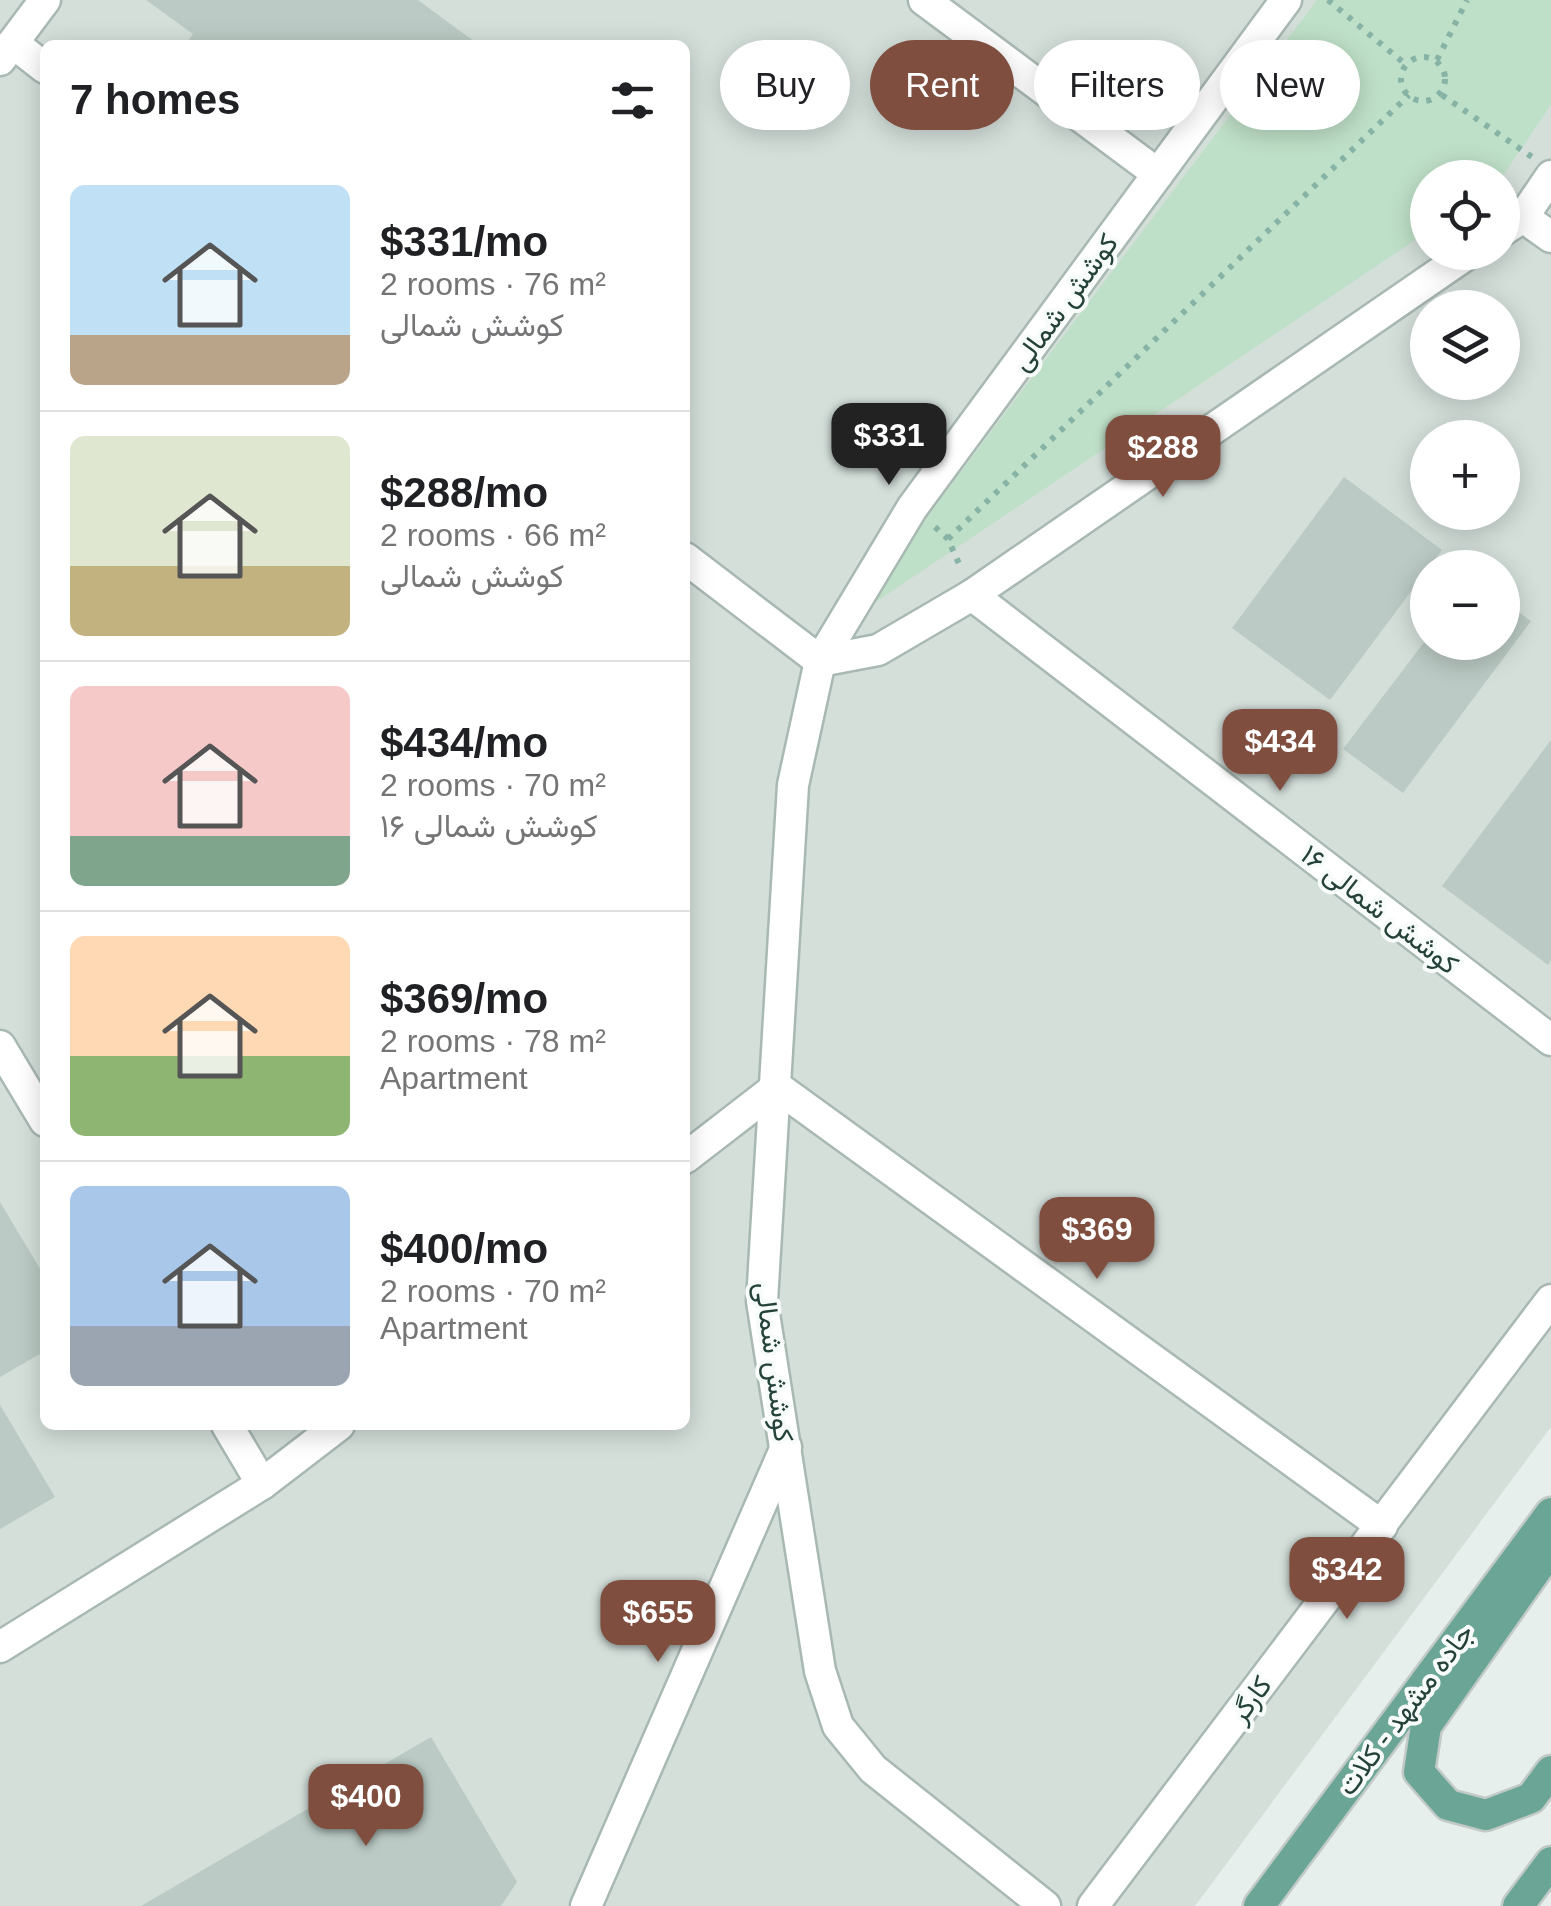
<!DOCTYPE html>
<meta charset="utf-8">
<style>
:root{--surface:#fff;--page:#f2f2f2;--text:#202124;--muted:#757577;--line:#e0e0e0;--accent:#7f4e3f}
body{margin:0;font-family:Helvetica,Vazirmatn,sans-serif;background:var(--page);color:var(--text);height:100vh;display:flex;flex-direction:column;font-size:38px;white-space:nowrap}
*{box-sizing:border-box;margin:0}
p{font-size:32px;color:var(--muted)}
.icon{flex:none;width:55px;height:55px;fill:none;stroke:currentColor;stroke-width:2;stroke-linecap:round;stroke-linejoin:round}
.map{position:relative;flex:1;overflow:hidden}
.drawer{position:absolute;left:40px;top:40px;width:650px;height:1390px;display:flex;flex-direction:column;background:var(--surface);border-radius:15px;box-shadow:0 5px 25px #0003}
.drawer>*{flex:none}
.hud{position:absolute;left:720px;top:40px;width:680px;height:90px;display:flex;gap:20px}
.tools{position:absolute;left:1410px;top:160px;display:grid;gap:20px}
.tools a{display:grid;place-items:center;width:110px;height:110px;border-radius:50%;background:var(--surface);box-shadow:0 5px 25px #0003;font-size:50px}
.price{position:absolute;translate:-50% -85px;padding:0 22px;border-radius:20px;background:var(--accent);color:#fff;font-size:32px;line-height:65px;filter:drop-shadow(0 2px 5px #0008)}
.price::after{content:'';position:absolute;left:50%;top:60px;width:30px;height:22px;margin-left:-15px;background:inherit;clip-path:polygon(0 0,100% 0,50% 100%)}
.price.on{background:#222;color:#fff}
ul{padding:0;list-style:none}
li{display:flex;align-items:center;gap:30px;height:250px;padding:0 30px}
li+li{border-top:2px solid var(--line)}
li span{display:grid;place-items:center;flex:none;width:280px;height:200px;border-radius:15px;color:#555}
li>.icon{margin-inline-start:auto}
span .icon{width:120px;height:120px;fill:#fffc;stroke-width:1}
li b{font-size:42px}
h2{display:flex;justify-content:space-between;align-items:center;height:120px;padding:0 30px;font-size:42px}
.tag{padding:0 35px;border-radius:45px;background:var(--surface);box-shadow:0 5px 25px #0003;font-size:35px;line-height:90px}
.tag.on{background:var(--accent);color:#fff}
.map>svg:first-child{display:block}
.built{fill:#d4dfda;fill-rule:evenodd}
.green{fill:#bfe0c8}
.building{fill:#bbcac4}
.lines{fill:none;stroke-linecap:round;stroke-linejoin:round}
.minor-casing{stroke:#a8b8b2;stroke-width:35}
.major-casing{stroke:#c2cac8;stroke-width:35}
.path{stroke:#86b3a5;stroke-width:6;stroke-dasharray:5 8;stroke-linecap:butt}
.minor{stroke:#fff;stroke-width:30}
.major{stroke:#6aa596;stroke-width:30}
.labels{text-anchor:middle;stroke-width:8;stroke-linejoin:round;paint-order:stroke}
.street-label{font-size:28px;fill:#24423a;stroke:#f7fbf9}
</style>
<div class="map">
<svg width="1551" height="1906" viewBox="0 0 1551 1906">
<rect width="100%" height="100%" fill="#e6efeb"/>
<!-- built -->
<path class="built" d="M0 0H1551V1427L1195 1906H0ZM45 45H685V1425H45ZM1428 178H1502V252H1428ZM1428 308H1502V382H1428ZM1428 438H1502V512H1428ZM1428 568H1502V642H1428Z"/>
<!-- green -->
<path class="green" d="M1317 0H1551V105L1502 177 1428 178 1427 232 849 620Z"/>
<!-- building -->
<g class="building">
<path d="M146 0H418L479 45H185L193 34Z"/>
<path d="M1344 477 1442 550 1330 700 1232 628Z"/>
<path d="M1502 600 1531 621 1403 793 1343 749 1428 637V642H1502Z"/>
<path d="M1551 740V960L1548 965 1442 886Z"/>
<path d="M0 1202 45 1277V1351L0 1377Z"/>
<path d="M0 1405 55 1497 0 1529Z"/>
<path d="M431 1737 517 1882 501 1906H141Z"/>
</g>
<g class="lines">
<defs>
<g id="minor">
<path d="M924 0 1158 174"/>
<path d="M13 43 45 68"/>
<path d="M0 60 45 0"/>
<path d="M1523 217 1551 237"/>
<path d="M1502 231 1523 217 1551 176"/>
<path d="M685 558 820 661 878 650 972 595 1470 252"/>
<path d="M972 595 1551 1040"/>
<path d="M0 1046 45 1121"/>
<path d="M777 1087 1382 1526"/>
<path d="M685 1158 777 1087"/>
<path d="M227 1425 262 1484"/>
<path d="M0 1647 262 1484 339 1425"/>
<path d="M586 1906 786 1447"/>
<path d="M1045 1906 873 1769 838 1726 820 1671 762 1301 793 785 820 661 912 508 1286 0"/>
<path d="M1093 1906 1551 1300"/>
</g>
<g id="major">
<path d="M1551 1549 1426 1726 1419 1772 1448 1805 1486 1815 1531 1798 1551 1771"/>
<path d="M1259 1906 1551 1513"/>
<path d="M1518 1906 1551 1862"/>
</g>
</defs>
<!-- minor casing -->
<use href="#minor" class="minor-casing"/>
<!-- major casing -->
<use href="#major" class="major-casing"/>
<!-- path -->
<g class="path">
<path d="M1328 0 1404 63"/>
<circle cx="1423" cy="79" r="22"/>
<path d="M1437 60 1467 0"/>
<path d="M1442 95 1532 157"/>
<path d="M935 527 948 539 960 566"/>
<path d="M948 539 1409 95"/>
</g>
<!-- minor -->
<use href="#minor" class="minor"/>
<!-- major -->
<use href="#major" class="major"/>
</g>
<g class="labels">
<!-- street labels -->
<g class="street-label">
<text transform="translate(1064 302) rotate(-54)" y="10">کوشش شمالی</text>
<text transform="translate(1380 909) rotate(38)" y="10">کوشش شمالی ۱۶</text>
<text transform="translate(775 1362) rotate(83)" y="10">کوشش شمالی</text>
<text transform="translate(1250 1699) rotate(-53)" y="10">کارگر</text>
<text transform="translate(1405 1709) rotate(-53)" y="10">جاده مشهد - کلات</text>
</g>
</g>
</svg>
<div class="tools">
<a><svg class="icon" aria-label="locate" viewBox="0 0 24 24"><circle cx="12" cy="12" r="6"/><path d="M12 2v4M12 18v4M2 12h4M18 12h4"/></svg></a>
<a><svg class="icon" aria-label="layers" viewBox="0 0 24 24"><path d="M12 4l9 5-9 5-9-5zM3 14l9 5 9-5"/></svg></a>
<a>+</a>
<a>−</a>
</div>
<b class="price on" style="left:889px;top:488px">$331</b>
<b class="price" style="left:1163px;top:500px">$288</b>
<b class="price" style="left:1280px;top:794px">$434</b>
<b class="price" style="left:1097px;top:1282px">$369</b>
<b class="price" style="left:1347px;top:1622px">$342</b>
<b class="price" style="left:658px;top:1665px">$655</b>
<b class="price" style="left:366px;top:1849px">$400</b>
<div class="hud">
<a class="tag">Buy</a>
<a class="tag on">Rent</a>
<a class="tag">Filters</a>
<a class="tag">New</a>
</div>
<section class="drawer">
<h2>7 homes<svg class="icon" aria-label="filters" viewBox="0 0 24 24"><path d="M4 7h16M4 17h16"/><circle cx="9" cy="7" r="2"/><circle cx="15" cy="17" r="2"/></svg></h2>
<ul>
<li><span style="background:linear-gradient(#bfe0f5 75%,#b9a48a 0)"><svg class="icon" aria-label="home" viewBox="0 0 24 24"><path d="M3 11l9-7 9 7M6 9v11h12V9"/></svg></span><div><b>$331/mo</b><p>2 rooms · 76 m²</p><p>کوشش شمالی</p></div></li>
<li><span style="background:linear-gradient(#dfe7d0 65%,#c2b280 0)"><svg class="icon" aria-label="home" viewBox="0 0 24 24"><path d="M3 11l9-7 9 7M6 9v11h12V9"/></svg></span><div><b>$288/mo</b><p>2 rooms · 66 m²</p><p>کوشش شمالی</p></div></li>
<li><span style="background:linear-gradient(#f6c9c9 75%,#7fa58c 0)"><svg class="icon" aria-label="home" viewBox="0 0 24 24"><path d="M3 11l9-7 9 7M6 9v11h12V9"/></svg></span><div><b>$434/mo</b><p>2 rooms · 70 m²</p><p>کوشش شمالی ۱۶</p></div></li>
<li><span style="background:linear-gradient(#ffd9b3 60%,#8fb573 0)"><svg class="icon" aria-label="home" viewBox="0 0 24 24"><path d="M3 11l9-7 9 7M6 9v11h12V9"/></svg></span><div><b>$369/mo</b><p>2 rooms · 78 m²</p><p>Apartment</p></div></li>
<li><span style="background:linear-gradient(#a9c7e8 70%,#9aa5b1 0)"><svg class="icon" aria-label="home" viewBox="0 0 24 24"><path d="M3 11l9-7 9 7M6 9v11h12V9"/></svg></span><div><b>$400/mo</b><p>2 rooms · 70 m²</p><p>Apartment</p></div></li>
</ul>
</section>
</div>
